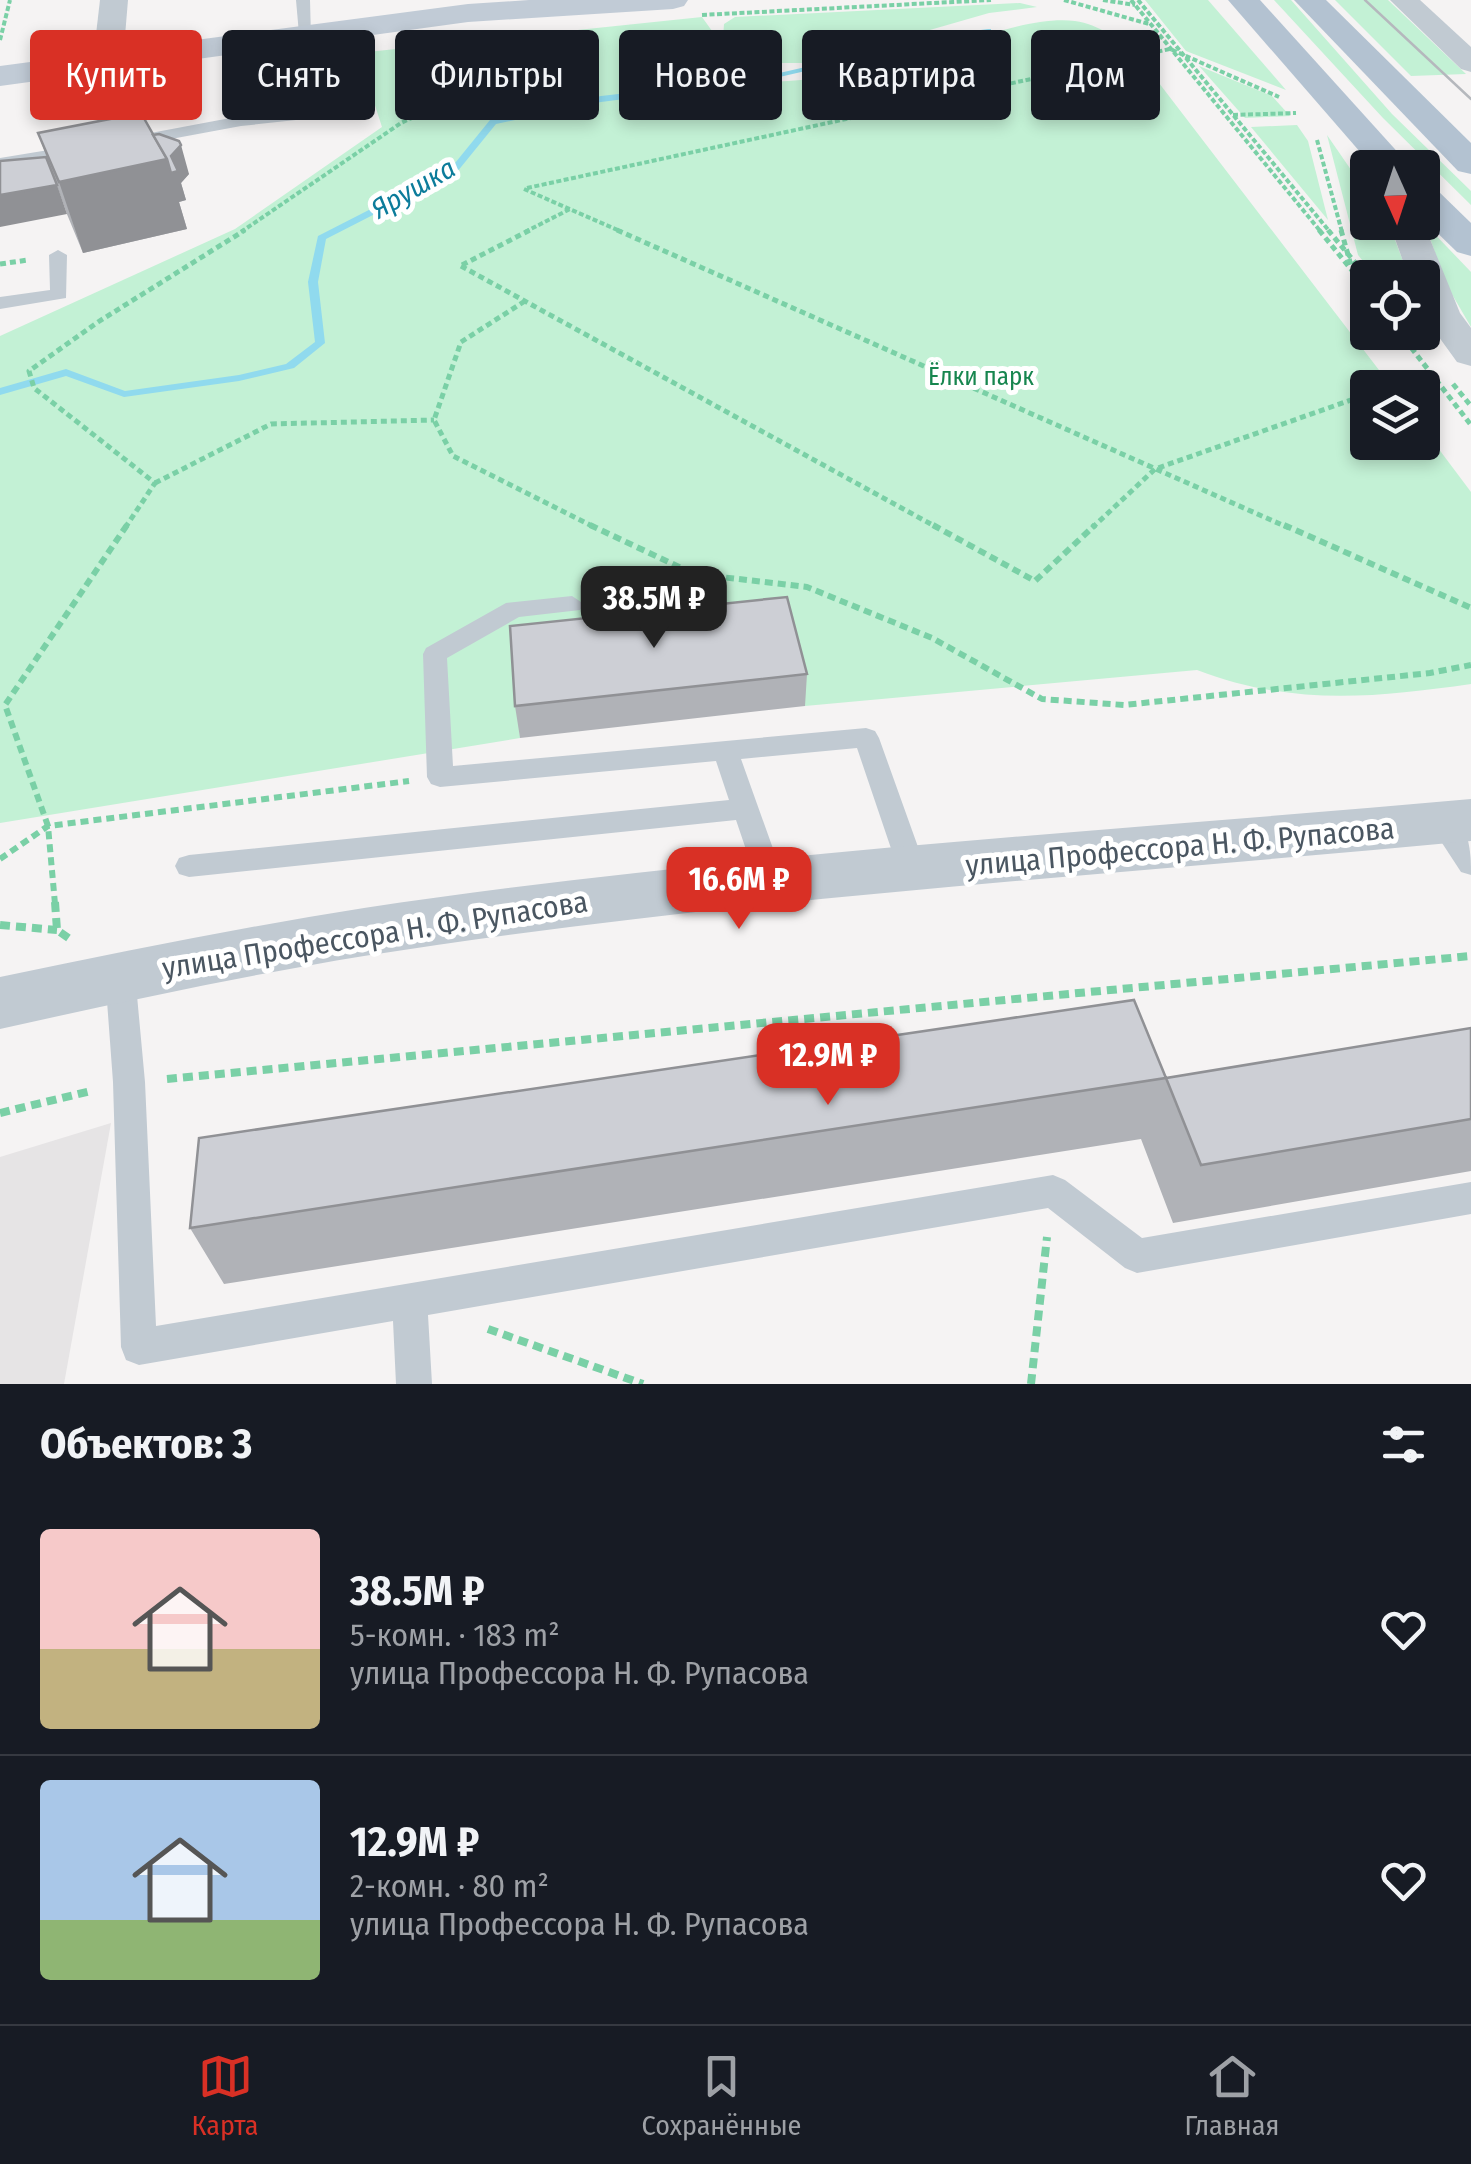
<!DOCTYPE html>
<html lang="ru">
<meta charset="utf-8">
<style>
:root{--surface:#171b24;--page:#20242c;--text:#f1f3f6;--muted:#9ea1a6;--line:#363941;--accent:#d93025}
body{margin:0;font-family:"Fira Sans Condensed",sans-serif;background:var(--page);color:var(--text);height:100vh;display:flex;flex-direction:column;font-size:38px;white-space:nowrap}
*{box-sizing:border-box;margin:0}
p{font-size:32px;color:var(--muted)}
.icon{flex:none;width:55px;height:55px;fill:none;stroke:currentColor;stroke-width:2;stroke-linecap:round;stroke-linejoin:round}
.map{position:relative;height:1384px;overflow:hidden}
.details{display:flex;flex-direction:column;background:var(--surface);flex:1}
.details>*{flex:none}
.guide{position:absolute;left:30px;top:30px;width:1412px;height:90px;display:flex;gap:20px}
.needle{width:65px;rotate:177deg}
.controls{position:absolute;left:1350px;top:150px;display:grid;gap:20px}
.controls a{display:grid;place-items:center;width:90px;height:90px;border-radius:10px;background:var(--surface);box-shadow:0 5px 15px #0003;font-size:50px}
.price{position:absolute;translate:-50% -85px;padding:0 22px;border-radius:20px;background:var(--accent);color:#fff;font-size:32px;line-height:65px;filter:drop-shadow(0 2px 5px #0008)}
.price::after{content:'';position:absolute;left:50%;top:60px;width:30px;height:22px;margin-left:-15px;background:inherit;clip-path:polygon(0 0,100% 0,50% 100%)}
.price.current{background:#222;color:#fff}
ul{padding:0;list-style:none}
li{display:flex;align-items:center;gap:30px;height:250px;padding:0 40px}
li+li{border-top:2px solid var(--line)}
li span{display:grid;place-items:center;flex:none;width:280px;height:200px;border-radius:10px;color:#555}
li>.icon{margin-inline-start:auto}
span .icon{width:120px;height:120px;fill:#fffc;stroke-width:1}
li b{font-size:42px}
h2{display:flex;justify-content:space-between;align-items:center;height:120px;padding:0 40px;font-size:42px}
.tag{padding:0 35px;border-radius:10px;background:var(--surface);box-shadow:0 5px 15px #0003;font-size:35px;line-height:90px}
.tag.current{background:var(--accent);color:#fff}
.menu{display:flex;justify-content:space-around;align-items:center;height:140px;border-top:2px solid var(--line);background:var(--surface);font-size:28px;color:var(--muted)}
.menu a{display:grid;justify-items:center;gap:5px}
.menu .current{color:var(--accent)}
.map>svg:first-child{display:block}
.education{fill:#e6e4e5}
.green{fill:#c3f1d5}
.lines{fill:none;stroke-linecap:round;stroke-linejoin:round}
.stream{fill:#90daee;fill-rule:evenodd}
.path-far3{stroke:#7ad0a6;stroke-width:4;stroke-dasharray:5 2.5;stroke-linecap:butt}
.path-far2{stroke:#7ad0a6;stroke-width:5;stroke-dasharray:6 4;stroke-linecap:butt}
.path-far1{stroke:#7ad0a6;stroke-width:6;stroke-dasharray:8 5;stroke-linecap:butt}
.path{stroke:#7ad0a6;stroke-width:8;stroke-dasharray:10 6;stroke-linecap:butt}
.lane{fill:#c1cad2;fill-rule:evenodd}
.street{fill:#c1cad2;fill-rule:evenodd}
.secondary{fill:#c1cbd6;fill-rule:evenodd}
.primary{fill:#b3c2d1;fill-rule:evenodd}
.tram{stroke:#b5b8bd;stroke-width:2.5}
.wall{fill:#b0b2b7}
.shaded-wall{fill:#909195}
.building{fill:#cdcfd5;stroke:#909195;stroke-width:2.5}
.labels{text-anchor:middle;stroke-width:10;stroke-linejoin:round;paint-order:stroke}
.far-park-label{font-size:25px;fill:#17864f;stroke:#fff}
.far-water-label{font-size:28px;font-style:italic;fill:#0c7c9b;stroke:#fff}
.street-label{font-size:30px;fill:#4a5661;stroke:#fff}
</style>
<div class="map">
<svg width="1471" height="1384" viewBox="0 0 1471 1384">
<rect width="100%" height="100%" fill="#f5f3f3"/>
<!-- education -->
<path class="education" d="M111 1123 64 1384H0V1157Z"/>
<!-- green -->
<g class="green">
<path d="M1145 0H1208L1286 90 1186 51Z"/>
<path d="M1274 0H1291L1392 114 1471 191V205L1383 118Z"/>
<path d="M1335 0H1388L1466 74 1411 76Z"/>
<path d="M1020 3 1037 7 989 13 815 63H760L733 50 723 38 724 24 735 17Z"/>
<path d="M702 17 750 84C788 80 828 80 865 73 926 61 1017 14 1075 21 1099 24 1118 40 1136 53L1392 387 1368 388V442H1422L1423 428 1471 492V684C1373 698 1291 706 1197 670L805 706 515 659 520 738 0 823V336L235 229 382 127 358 53Z"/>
<path d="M1199 66 1272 96 1290 116 1245 118Z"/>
<path d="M1297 125 1308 141 1328 220 1251 127Z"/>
<path d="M1327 135 1367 193 1368 222 1389 224 1409 277H1376L1358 255Z"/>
<path d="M1425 224 1471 272V327L1446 284Z"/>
</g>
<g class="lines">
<!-- stream -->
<path class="stream" d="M988 29H991V33L945 39 758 82 601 102 496 124 457 172 326 239 318 282 325 343 294 368 239 381 124 397 66 376 0 395V388L66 369 125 391 239 375 286 364 315 342 308 282 318 236 451 168 490 120 601 96 758 78 945 35Z"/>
<!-- path-far3 -->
<g class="path-far3">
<path d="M1064 0 1149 24"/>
<path d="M1103 0 1135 5"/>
<path d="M1131 0 1321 232"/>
<path d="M1138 0 1330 232"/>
<path d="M702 15 991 0"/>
<path d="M0 40 10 0"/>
<path d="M1233 115 1296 113"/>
<path d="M1317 140 1342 232"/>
<path d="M527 188 1170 49 1279 97"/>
<path d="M524 189 622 232"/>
<path d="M241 232 401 123 580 40"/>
<path d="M525 232 570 209"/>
</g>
<!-- path-far2 -->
<g class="path-far2">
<path d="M617 230 1289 528"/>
<path d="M1319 230 1368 290"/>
<path d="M1328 230 1368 278"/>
<path d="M1341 230 1352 269"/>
<path d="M0 264 28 260"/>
<path d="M462 265 530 230"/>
<path d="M461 266 938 528"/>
<path d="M525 301 461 342 434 420 453 456 596 528"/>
<path d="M1399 332 1471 425"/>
<path d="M1453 384 1471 406"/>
<path d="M1387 388 1432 373"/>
<path d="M155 483 271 424 434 420"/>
<path d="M125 528 155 483 34 388 29 371 98 322 245 230"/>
<path d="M1092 528 1155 469 1368 394"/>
</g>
<!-- path-far1 -->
<g class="path-far1">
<path d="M590 525 694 574"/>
<path d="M933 525 1035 581 1095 525"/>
<path d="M1284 525 1471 608"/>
<path d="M597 586 695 574 807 587 932 638 1042 699 1124 705 1430 673 1471 665"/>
<path d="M0 859 48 826 409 781"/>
<path d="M55 904 48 826 5 705 127 525"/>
</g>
<!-- path -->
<g class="path">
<path d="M55 902 57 930 70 939"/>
<path d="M0 925 57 930"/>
<path d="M167 1079 1471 956"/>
<path d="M0 1113 91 1091"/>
<path d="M488 1329 643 1384"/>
<path d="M1031 1384 1047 1237"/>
</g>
<!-- lane -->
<g class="lane">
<path d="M296 0H310L311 37 299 34Z"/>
<path d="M108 56 115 60 124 138 241 116 352 104 360 109 352 114 241 126 117 149 109 144 101 60Z"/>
<path d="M79 145 87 150 85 153 0 168V158Z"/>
<path d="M58 250 67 255 66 298 0 309V297L50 290 49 255Z"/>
<path d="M572 596 584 604 580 610 519 617 447 658 453 766 866 728 875 731 879 738 927 872 923 880 913 883 903 880 899 872 857 748 741 759 786 885 782 893 772 896 762 893 758 885 736 820 189 877 179 874 175 866 179 858 189 855 729 800 716 761 440 787 431 784 427 777 423 654 426 648 506 603Z"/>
<path d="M1443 812C1470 821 1471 851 1471 875L1461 872 1429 823 1433 816Z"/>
<path d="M120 961 130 965 135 974 145 1082 156 1326 1053 1175 1065 1180 1142 1238 1471 1182V1214L1137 1273 1125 1268 1048 1208 428 1315 432 1384H396L393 1321 139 1365 126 1360 121 1347 113 1082 105 974 110 965Z"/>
</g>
<!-- street -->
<g class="street">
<path d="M100 0H128L123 60 118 66H98L93 60Z"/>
<path d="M1390 0H1420L1471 47V72L1461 69Z"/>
<path d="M1389 222H1423L1460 313 1471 328V366L1457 362 1423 315 1422 278H1409Z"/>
<path d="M1471 799V841C1102 876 730 898 364 956 242 976 121 1002 0 1029V977C121 952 242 927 364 908 731 853 1102 832 1471 799Z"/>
</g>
<!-- secondary -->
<path class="secondary" d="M529 0H688L684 6 673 9 468 22 0 86V66L468 4Z"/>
<!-- primary -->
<g class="primary">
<path d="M1228 0H1260L1412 168H1374Z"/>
<path d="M1294 0H1326L1471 143V174L1458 171Z"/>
<path d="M1422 185 1435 188 1471 223V256L1457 252 1422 218Z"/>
</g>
<!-- tram -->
<path class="tram" d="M1365 0 1471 99"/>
</g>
<!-- wall -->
<g class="wall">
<path d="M38 133 153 135 189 174 181 183 186 200 179 202 187 229 83 253 64 207 67 214Z"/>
<path d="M807 674 805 706 520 738 515 706Z"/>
<path d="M1471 1028V1171L1173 1223 1141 1139 224 1284 190 1228 1166 1078Z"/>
</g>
<!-- shaded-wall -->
<g class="shaded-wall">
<path d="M181 145 189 174 181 183 186 200 179 202 187 229 83 253 59 182Z"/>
<path d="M57 185 67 214 0 227V195Z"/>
</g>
<!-- building -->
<g class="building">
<path d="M141 113 167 159 59 182 38 133Z"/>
<path d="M159 134 179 141 181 145 171 156 178 171 171 173 167 159 153 135Z"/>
<path d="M46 157 57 185 0 195V161Z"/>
<path d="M787 597 807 674 515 706 510 626Z"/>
<path d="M1134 1000 1166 1078 1471 1028V1119L1201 1165 1166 1078 190 1228 199 1138Z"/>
</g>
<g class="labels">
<!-- far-park labels -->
<g class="far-park-label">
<text x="981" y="385">Ёлки парк</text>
</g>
<!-- far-water labels -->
<g class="far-water-label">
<text transform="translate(413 188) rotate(-30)" y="10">Ярушка</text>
</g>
<!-- street labels -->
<g class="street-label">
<text transform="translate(1180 847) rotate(-5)" y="10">улица Профессора Н. Ф. Рупасова</text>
<text transform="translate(375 935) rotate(-9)" y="10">улица Профессора Н. Ф. Рупасова</text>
</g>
</g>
</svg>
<div class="controls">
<a><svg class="needle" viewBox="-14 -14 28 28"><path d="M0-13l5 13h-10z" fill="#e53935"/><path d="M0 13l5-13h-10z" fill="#9ea1a6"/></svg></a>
<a><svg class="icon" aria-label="locate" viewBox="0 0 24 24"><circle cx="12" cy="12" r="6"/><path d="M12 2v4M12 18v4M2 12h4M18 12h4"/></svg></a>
<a><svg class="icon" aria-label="layers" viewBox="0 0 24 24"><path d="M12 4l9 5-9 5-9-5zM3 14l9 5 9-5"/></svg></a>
</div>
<b class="price current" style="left:654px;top:651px">38.5M ₽</b>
<b class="price" style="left:739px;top:932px">16.6M ₽</b>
<b class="price" style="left:828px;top:1108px">12.9M ₽</b>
<div class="guide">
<a class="tag current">Купить</a>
<a class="tag">Снять</a>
<a class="tag">Фильтры</a>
<a class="tag">Новое</a>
<a class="tag">Квартира</a>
<a class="tag">Дом</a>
</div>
</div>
<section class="details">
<h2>Объектов: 3<svg class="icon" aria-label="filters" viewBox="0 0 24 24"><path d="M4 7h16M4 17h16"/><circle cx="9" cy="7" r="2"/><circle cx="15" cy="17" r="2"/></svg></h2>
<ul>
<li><span style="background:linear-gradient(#f6c9c9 60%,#c2b280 0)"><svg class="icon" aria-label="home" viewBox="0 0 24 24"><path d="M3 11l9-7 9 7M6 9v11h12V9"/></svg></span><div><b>38.5M ₽</b><p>5-комн. · 183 m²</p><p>улица Профессора Н. Ф. Рупасова</p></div><svg class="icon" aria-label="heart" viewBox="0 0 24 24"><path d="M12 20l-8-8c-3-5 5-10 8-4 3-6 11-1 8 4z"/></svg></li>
<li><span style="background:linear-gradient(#a9c7e8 70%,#8fb573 0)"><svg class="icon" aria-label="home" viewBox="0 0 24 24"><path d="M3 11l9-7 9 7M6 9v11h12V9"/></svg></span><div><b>12.9M ₽</b><p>2-комн. · 80 m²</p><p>улица Профессора Н. Ф. Рупасова</p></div><svg class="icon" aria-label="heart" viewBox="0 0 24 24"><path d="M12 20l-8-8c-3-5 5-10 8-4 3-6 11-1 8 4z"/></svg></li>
</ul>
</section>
<nav class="menu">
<a class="current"><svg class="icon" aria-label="map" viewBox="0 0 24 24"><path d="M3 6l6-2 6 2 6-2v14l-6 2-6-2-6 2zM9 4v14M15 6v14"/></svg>Карта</a>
<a><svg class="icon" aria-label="saved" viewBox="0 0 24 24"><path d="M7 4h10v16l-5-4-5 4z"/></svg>Сохранённые</a>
<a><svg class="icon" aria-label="home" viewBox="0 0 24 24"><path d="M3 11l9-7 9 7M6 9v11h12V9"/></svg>Главная</a>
</nav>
